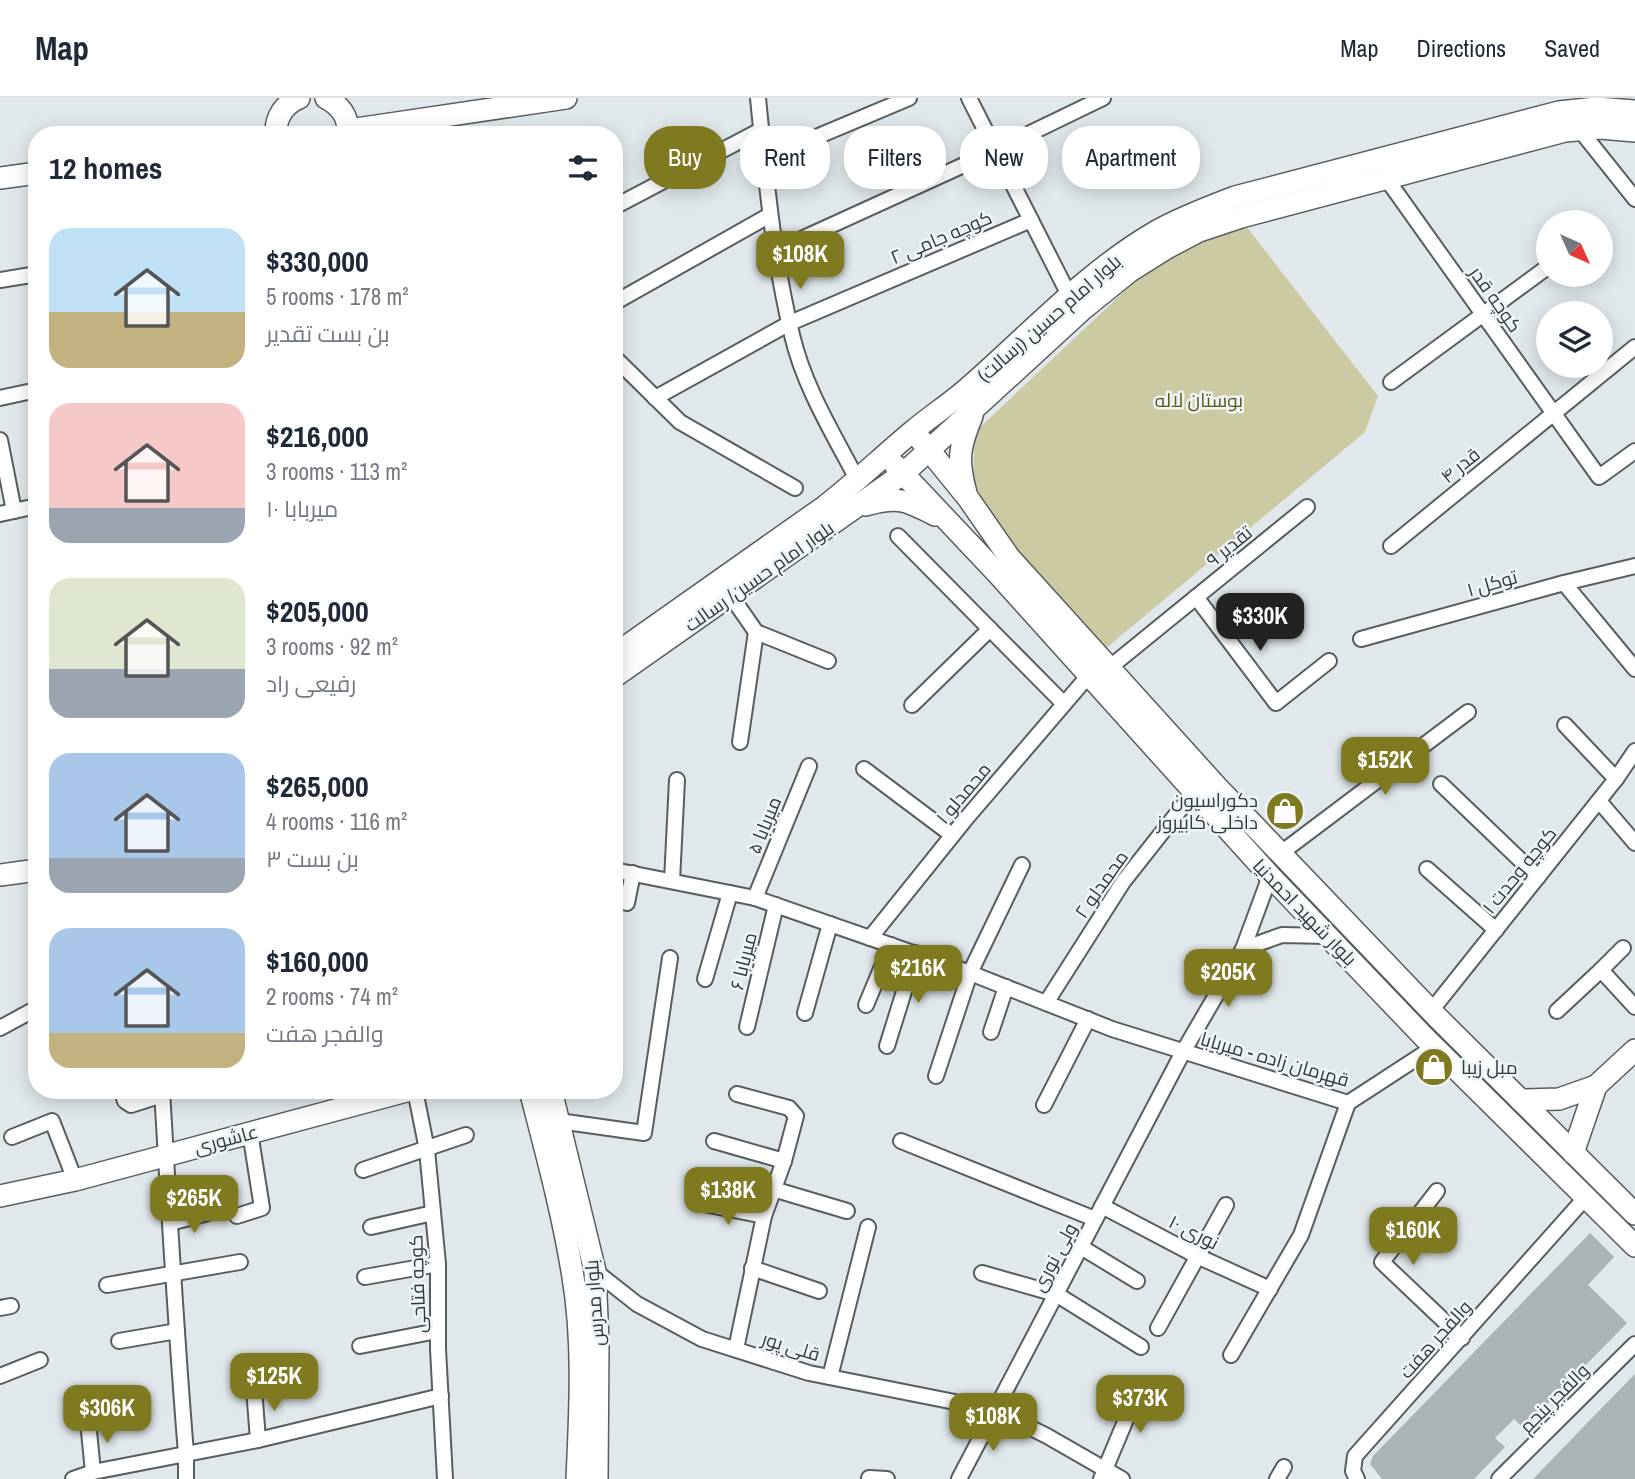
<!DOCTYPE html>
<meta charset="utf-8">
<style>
:root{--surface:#fff;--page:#f2f2f3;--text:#1f2937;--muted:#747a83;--line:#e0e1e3;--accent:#7f791f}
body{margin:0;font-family:"Archivo Narrow",Cairo,sans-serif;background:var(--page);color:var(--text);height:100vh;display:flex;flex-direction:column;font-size:26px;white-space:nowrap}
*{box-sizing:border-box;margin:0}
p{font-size:23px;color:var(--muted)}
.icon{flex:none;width:38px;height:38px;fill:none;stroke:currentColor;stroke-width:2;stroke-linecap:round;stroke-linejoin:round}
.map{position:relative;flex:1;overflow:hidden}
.side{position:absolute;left:28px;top:28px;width:595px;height:973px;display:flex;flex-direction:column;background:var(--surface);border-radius:28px;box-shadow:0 4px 18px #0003}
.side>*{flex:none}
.guide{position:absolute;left:644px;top:28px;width:665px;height:63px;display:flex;gap:14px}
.needle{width:46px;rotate:135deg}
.tools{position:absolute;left:1536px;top:112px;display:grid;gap:14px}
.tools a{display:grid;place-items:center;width:77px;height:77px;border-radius:50%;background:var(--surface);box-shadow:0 4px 18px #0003;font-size:35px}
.price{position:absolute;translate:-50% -60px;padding:0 16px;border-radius:14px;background:var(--accent);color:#fff;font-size:23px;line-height:46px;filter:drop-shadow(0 2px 4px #0008)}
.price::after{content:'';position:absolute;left:50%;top:42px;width:21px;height:16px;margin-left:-10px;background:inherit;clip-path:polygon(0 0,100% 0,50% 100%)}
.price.active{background:#222;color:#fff}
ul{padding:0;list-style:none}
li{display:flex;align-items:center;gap:21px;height:175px;padding:0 21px}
li span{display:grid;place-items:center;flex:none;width:196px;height:140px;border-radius:21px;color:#555}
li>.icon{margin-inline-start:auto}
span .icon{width:84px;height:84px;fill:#fffc;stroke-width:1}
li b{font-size:30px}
h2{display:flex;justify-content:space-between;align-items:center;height:84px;padding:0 21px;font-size:30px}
.pill{padding:0 24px;border-radius:28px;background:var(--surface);box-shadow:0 4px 18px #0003;font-size:24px;line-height:63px}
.pill.active{background:var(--accent);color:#fff}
header{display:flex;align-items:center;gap:42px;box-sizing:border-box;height:98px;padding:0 35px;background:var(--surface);border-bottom:2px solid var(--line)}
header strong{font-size:33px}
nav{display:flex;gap:38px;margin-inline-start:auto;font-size:24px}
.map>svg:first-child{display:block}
.green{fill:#cccaa2}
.building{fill:#acb3b6}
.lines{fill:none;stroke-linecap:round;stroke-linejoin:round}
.street-casing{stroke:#575e60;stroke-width:18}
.secondary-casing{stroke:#575e60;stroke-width:24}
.street{stroke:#fff;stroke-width:14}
.secondary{stroke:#fff;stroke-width:21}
.labels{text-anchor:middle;stroke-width:5;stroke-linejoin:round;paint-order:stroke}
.street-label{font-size:19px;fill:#353839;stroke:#edf5f8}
.park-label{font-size:19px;fill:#5c570f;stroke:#edf5f8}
.poi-label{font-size:19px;fill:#353839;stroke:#edf5f8;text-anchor:end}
</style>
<header>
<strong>Map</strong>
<nav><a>Map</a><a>Directions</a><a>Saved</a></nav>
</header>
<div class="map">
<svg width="1635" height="1381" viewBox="0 0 1635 1381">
<rect width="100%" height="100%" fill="#e0e8eb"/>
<!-- green -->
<path class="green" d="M1246 128 1378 298 1365 334 1105 551 994 430 983 408 973 376 975 334 1131 187 1166 161 1202 144Z"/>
<!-- building -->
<g class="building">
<path d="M1590 1135 1614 1159 1588 1187 1627 1225 1524 1330 1514 1321 1495 1340 1505 1349 1474 1381H1382L1370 1366 1373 1358Z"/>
<path d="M1635 1276V1381H1533L1591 1321Z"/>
</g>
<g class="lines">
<defs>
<g id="street">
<path d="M758 0C766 80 773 159 792 237 804 289 834 337 858 383"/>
<path d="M969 0 1070 199"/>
<path d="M1580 32 1635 101"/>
<path d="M764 61 909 0"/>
<path d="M1386 80 1599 379 1635 353"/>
<path d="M614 109 761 32"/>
<path d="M775 153 977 61 1103 0"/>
<path d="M0 182 37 176"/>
<path d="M614 205 770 117"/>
<path d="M614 259 680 324 795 390"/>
<path d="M1391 284 1549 168"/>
<path d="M0 300 37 292"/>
<path d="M655 300 790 225 1031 122"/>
<path d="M0 342 14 413"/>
<path d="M0 416 37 408"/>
<path d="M898 438 1064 606"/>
<path d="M1391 448 1635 249"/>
<path d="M1564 485 1635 571"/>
<path d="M731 498 756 534 828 563"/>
<path d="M1196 499 1276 605 1329 563"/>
<path d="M1361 541 1564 485 1635 468"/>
<path d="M1109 570 1307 409"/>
<path d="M912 607 990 531"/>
<path d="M1565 627 1616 681"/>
<path d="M740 644 756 534"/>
<path d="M864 671 952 737"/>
<path d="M1441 686 1538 779"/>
<path d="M1599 703 1635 745"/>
<path d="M1281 755 1468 614"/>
<path d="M1427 771 1496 832"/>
<path d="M614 772 755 800 965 873 1112 931 1348 1005 1434 949"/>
<path d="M672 783 677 682"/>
<path d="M755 800 809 668"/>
<path d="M627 805 633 775"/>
<path d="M870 840 964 723 1089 577"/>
<path d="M1243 851 1282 837 1327 838"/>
<path d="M1601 872 1623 850"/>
<path d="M705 881 730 795"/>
<path d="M1046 905 1123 784 1194 694"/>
<path d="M866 907 891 847"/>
<path d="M1431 913 1616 681 1635 653"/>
<path d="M1557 913 1601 872 1635 909"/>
<path d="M805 915 830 826"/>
<path d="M747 929 776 807"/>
<path d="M0 930 37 910"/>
<path d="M991 934 1006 889"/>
<path d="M887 948 916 855"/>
<path d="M936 978 970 875 1022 767"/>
<path d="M121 992 125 1003 131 1007 162 997"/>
<path d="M162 992C169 1113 176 1234 186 1355V1381"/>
<path d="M415 992 427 1052 438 1166V1251L445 1381"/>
<path d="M1044 1007 1088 921"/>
<path d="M550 1024 559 1023 644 1035 670 860"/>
<path d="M12 1039 52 1023 75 1082"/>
<path d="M714 1043 784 1063"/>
<path d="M901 1043 1095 1121"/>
<path d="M363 1072 466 1037"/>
<path d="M773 1091 847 1113"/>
<path d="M1437 1093 1382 1164 1462 1240"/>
<path d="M699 1105 764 1118"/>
<path d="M1102 1108 1197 1158 1270 1191"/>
<path d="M237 1118 262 1110 250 1034"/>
<path d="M170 1125 208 1115"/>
<path d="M371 1129 433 1115"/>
<path d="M1081 1149 1137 1183"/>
<path d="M752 1170 819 1193"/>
<path d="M595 1173 637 1206 702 1241 809 1275 995 1312 1047 1338 1122 1381"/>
<path d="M982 1175 1056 1196 1141 1249"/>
<path d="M365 1179 438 1166"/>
<path d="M107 1187 240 1164"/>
<path d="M0 1210 11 1208"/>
<path d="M1158 1230 1226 1107"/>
<path d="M119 1243 177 1233"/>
<path d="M360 1248 437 1233"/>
<path d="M736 1251 764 1118 784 1063 796 1018 789 1010 737 996"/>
<path d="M1231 1257 1301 1137 1348 1005"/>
<path d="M0 1278 40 1262"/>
<path d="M830 1279 868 1129"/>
<path d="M254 1290 258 1342"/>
<path d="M88 1323 93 1374"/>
<path d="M869 1380 887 1381"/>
<path d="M73 1381 93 1374 258 1342 441 1298"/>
<path d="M959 1381 1183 954 1243 851 1270 778"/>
<path d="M1101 1381 1140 1288"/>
<path d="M1277 1381 1284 1369"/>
<path d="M1357 1381 1353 1373 1355 1358 1586 1099"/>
<path d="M1499 1381 1635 1246"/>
</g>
<g id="secondary">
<path d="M326 0C341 8 349 19 348 37"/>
<path d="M349 32 566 0"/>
<path d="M276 37C275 20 284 6 299 0"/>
<path d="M0 80 37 75"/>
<path d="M920 341 968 400 1009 459 1218 690 1437 919 1635 1116"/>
<path d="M895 367 997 475 1270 778 1424 939 1635 1148"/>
<path d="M966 395C957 362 959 349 972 318"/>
<path d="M866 407C898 398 906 402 935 417"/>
<path d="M614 557 824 409C855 385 883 358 913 333 931 318 951 305 968 290 1029 237 1086 174 1157 133 1182 119 1209 109 1235 99L1559 14 1596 10 1635 13"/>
<path d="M614 579 904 375 1083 211 1130 173 1165 151 1199 133 1241 119 1565 33 1600 30 1635 33"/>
<path d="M0 777 37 772"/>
<path d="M530 992C546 1054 563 1116 573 1179 584 1245 580 1314 577 1381"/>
<path d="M551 992 595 1173 598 1245 597 1381"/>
<path d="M1520 1002 1559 1001 1596 988 1635 952"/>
<path d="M1573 1055 1596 988"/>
<path d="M0 1098 75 1082 410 992"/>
</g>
</defs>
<!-- street casing -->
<use href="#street" class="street-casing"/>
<!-- secondary casing -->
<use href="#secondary" class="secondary-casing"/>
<!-- street -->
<use href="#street" class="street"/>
<!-- secondary -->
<use href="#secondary" class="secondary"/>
</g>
<!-- icons -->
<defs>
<symbol id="shop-disc" viewBox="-11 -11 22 22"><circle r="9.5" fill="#7f791f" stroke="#edf5f8"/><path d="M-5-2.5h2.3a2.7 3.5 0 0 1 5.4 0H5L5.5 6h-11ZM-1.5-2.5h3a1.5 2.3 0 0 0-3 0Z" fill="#fff"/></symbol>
</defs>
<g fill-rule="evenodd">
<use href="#shop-disc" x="1263" y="691" width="44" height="44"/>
<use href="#shop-disc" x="1412" y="947" width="44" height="44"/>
</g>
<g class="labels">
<!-- street labels -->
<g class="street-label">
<text transform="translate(941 139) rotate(-23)" y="7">کوچه جامی ۲</text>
<text transform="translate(1496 201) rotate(55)" y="7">کوچه قدر</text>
<text transform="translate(1049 220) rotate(-41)" y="7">بلوار امام حسین (رسالت)</text>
<text transform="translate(1460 367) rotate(-39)" y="7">قدر ۴</text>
<text transform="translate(1229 448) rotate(-39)" y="7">۹ تقدیر</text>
<text transform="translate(759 478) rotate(-35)" y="7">بلوار امام حسین/ رسالت</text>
<text transform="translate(1492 485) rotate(-16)" y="7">توکل ۱</text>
<text transform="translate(963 695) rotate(-50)" y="7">محمدلو ۱</text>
<text transform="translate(764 727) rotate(-68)" y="7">میربابا ۵</text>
<text transform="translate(1519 772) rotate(-51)" y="7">کوچه وحدت ۱</text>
<text transform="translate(1101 786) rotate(-55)" y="7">محمدلو ۲</text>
<text transform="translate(1305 814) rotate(46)" y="7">بلوار شهید احمدنیا</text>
<text transform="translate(743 863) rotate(-76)" y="7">میربابا ۶</text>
<text transform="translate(1275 961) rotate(16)" y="7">قهرمان زاده - میربابا</text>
<text transform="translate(226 1041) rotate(-15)" y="7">عاشوری</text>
<text transform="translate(1194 1134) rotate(27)" y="7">نوری ۱۰</text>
<text transform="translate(1054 1159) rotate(-62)" y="7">ولی نوری</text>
<text transform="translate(417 1186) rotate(-92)" y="7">کوچه فتاحی</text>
<text transform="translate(594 1205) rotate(-94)" y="7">بلوار مدرس</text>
<text transform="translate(1435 1241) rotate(-48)" y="7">والفجر هفت</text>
<text transform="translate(791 1248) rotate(17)" y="7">قلی پور</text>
<text transform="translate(1554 1300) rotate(-45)" y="7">والفجر پنجم</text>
</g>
<!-- park labels -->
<g class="park-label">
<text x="1199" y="309">بوستان لاله</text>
</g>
<!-- poi labels -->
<g class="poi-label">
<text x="1258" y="709">دکوراسیون<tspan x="1258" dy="22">داخلی کابیروز</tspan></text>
<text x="1461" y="976" text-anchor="start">مبل زیبا</text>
</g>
</g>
</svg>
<div class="tools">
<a><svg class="needle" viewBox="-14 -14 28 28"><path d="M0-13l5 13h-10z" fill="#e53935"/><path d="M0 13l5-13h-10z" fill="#747a83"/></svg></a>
<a><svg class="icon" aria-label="layers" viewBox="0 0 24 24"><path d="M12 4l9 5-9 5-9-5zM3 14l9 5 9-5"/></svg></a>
</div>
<b class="price" style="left:800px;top:193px">$108K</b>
<b class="price active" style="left:1260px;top:555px">$330K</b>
<b class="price" style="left:1385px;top:699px">$152K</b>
<b class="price" style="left:918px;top:907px">$216K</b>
<b class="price" style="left:1228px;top:911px">$205K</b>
<b class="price" style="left:728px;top:1129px">$138K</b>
<b class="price" style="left:194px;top:1137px">$265K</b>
<b class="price" style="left:1413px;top:1169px">$160K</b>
<b class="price" style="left:274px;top:1315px">$125K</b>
<b class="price" style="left:1140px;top:1337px">$373K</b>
<b class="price" style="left:107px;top:1347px">$306K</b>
<b class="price" style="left:993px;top:1355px">$108K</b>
<div class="guide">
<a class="pill active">Buy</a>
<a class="pill">Rent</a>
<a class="pill">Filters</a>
<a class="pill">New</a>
<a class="pill">Apartment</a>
</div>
<section class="side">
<h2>12 homes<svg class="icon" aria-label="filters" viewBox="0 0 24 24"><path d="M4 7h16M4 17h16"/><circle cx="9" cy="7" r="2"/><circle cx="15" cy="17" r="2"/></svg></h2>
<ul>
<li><span style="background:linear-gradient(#bfe0f5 60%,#c2b280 0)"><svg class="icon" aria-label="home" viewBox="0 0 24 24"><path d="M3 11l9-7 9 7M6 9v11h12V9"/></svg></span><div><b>$330,000</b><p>5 rooms · 178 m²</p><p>بن بست تقدیر</p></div></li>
<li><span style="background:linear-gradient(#f6c9c9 75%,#9aa5b1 0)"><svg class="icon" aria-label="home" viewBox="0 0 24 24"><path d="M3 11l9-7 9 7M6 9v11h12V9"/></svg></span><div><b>$216,000</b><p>3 rooms · 113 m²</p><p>میربابا ۱۰</p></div></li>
<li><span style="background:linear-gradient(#dfe7d0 65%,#9aa5b1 0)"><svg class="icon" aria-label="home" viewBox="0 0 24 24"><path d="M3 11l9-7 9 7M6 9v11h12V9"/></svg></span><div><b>$205,000</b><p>3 rooms · 92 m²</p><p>رفیعی راد</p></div></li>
<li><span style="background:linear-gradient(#a9c7e8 75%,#9aa5b1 0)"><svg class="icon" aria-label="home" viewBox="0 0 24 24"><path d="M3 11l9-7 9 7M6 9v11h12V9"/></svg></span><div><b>$265,000</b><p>4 rooms · 116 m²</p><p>۳ بن بست</p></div></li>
<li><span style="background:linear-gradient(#a9c7e8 75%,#c2b280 0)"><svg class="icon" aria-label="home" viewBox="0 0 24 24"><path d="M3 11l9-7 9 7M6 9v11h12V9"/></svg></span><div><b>$160,000</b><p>2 rooms · 74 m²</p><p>والفجر هفت</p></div></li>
</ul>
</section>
</div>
